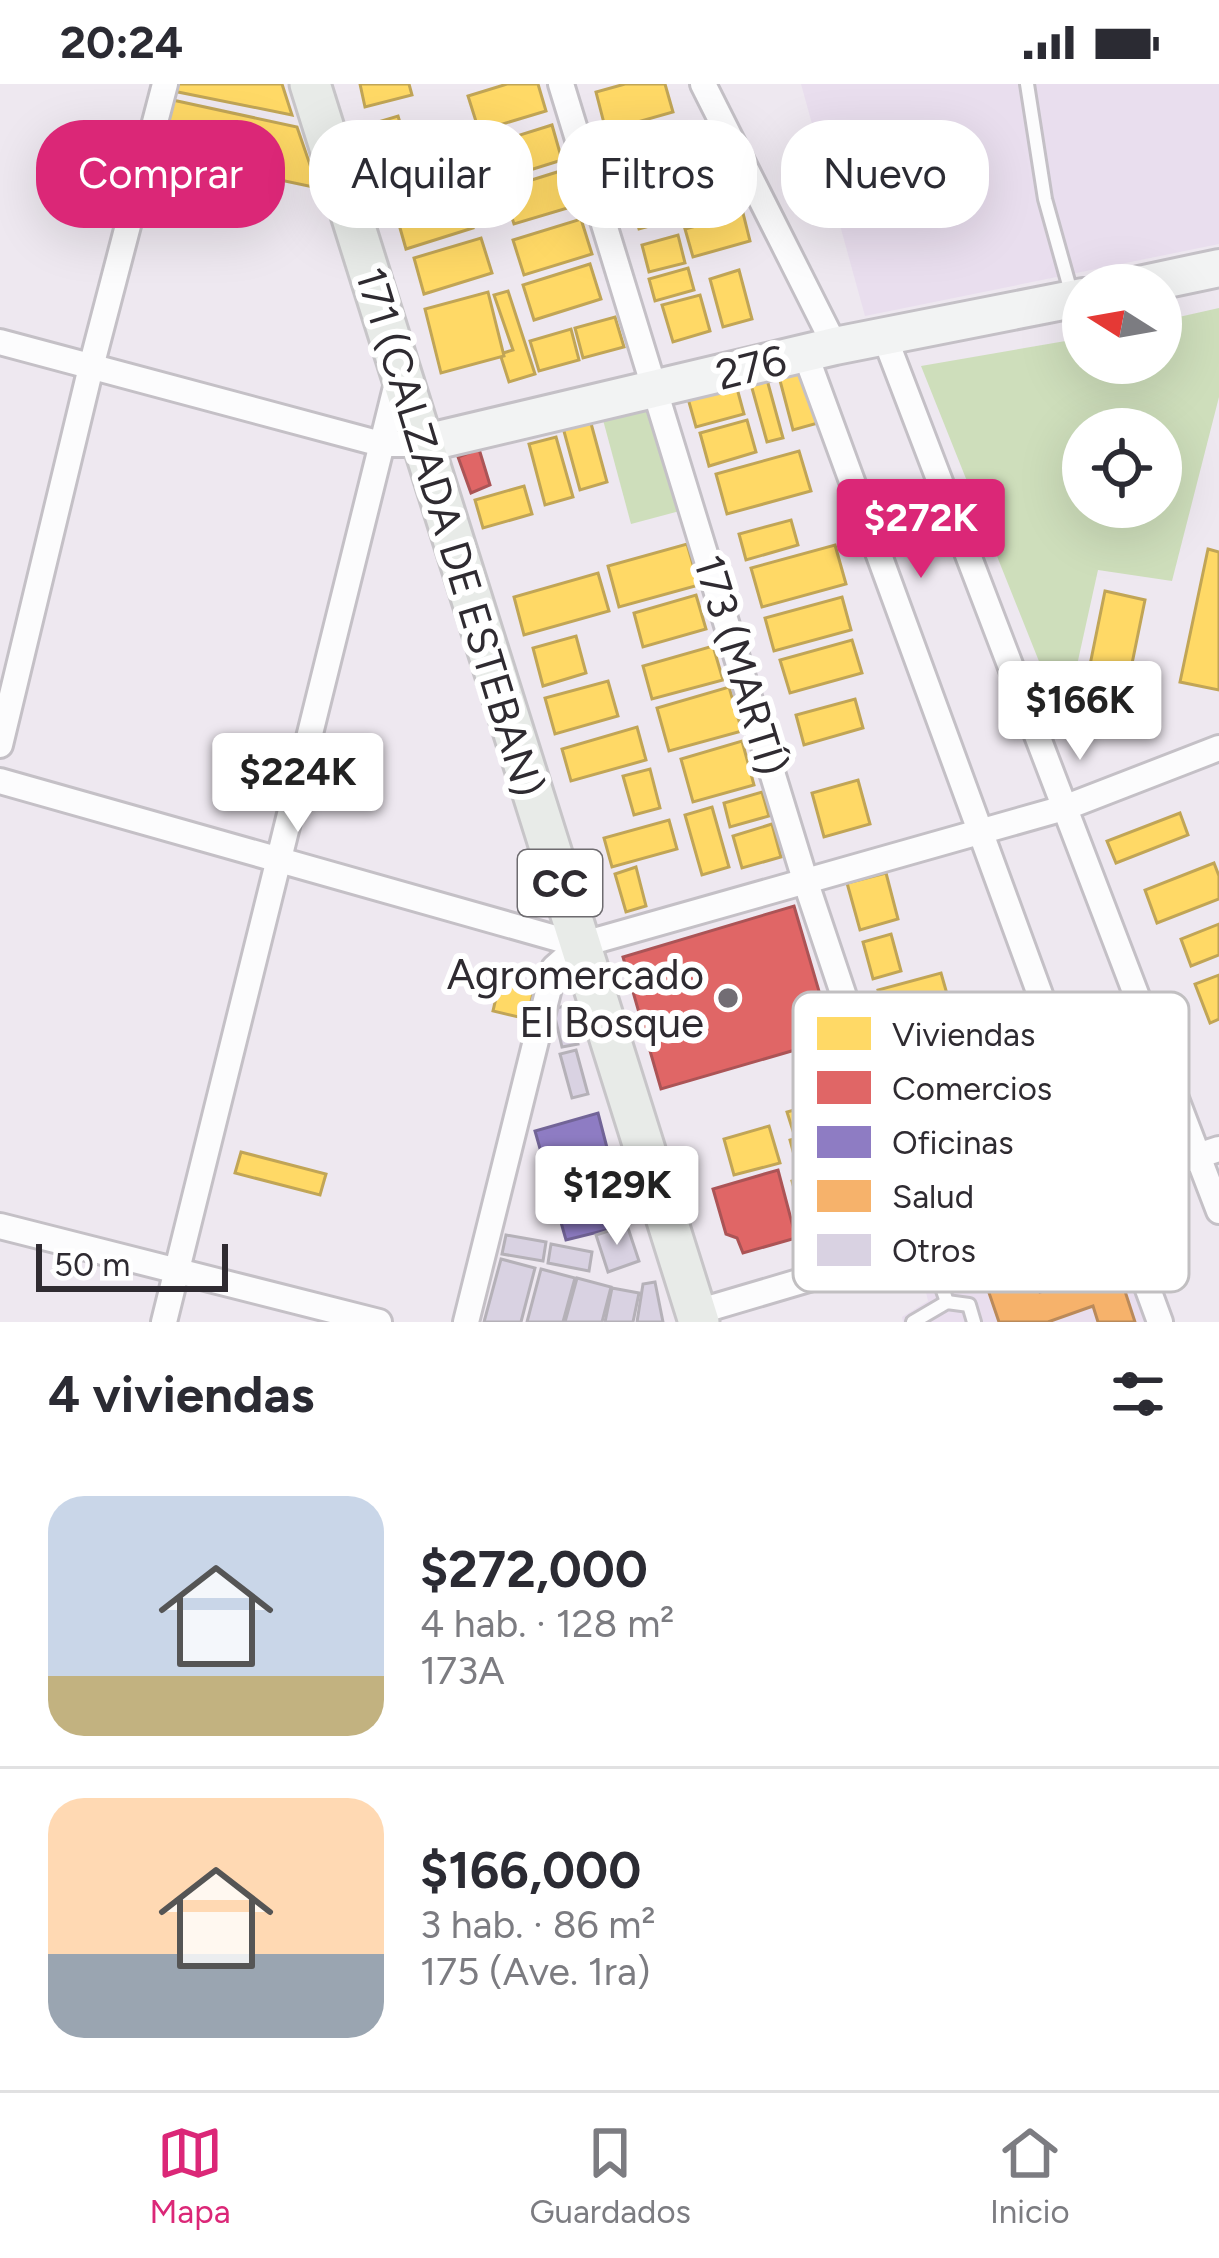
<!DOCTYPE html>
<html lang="es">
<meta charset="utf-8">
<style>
:root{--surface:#fff;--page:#f7f7f7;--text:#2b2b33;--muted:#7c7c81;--line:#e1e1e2;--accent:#db2777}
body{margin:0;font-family:Figtree,sans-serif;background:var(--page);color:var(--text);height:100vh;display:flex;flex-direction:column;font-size:45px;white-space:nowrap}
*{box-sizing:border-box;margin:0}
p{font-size:39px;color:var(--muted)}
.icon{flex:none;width:66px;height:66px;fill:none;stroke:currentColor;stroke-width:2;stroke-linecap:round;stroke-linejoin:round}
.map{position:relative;height:1238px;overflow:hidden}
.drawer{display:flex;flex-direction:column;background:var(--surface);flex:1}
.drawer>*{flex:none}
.top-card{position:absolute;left:36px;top:36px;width:1149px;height:108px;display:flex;gap:24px}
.needle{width:78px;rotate:281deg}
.fabs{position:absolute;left:1062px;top:180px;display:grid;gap:24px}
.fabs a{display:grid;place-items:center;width:120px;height:120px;border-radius:50%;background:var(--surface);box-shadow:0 12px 48px #0002;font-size:60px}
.scale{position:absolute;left:36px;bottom:30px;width:192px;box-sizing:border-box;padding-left:12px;border:6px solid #2f2b31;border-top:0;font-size:33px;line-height:42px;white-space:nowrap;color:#2f2b31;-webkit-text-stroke:9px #fff;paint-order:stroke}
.price{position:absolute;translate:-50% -102px;padding:0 27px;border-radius:12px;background:#fff;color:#222;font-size:39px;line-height:78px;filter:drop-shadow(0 3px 6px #0008)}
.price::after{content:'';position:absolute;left:50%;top:72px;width:36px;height:27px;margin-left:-18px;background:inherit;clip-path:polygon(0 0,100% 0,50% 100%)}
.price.current{background:var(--accent);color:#fff}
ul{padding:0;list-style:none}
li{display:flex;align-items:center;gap:36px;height:300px;padding:0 48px}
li+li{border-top:3px solid var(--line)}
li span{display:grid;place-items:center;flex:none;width:336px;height:240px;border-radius:36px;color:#555}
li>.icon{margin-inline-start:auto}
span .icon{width:144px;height:144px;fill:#fffc;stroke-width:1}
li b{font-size:51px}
h2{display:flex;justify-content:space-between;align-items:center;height:144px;padding:0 48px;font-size:51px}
.tag{padding:0 42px;border-radius:48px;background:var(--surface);box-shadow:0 12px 48px #0002;font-size:42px;line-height:108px}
.tag.current{background:var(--accent);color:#fff}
.status{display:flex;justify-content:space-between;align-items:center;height:84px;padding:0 60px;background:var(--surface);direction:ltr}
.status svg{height:33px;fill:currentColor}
.tab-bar{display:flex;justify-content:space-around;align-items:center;height:168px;border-top:3px solid var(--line);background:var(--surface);font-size:33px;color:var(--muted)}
.tab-bar a{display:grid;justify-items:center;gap:6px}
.tab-bar .current{color:var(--accent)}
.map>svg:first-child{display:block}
.built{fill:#e9deee}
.green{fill:#cedebb;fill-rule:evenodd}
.homes{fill:#ffd966;stroke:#c1a556;stroke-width:3}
.shops{fill:#e06666;stroke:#ab5456;stroke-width:3}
.offices{fill:#8e7cc3;stroke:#726497;stroke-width:3}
.health{fill:#f6b26b;stroke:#ba8a5a;stroke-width:3}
.building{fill:#d9d2e2;stroke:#b5b1b8;stroke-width:3}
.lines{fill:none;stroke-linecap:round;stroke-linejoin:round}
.lane-casing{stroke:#c4c0c6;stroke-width:18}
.street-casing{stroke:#c4c0c6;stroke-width:30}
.secondary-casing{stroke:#c4c0c6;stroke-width:42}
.primary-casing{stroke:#c7c5c8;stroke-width:45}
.lane{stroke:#fcfcfd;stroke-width:12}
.street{stroke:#fcfcfd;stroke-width:24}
.secondary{stroke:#f2f3f3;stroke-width:36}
.primary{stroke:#e8ebe8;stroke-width:39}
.poi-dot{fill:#726d74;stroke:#fff;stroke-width:4.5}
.labels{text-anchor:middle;stroke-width:12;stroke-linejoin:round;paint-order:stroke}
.shield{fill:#fff;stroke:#6d6b6f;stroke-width:3}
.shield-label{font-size:39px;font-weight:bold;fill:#2f2b31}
.street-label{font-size:42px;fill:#2f2b31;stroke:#fff}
.poi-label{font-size:42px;fill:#2f2b31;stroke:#fff;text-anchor:end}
.key{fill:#fff;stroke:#c1bfc1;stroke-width:3}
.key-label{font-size:33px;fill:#2f2b31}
</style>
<div class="status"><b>20:24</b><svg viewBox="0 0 49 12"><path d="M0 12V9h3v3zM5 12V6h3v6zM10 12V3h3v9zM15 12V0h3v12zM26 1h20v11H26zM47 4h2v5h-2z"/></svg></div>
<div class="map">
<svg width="1219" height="1238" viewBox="0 0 1219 1238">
<rect width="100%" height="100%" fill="#eee8f0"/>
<!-- built -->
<g class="built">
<path d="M801 0H1219V160L865 232Z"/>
<path d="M1104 1113 1147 1238H903L902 1233 928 1217 918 1173Z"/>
</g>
<!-- green -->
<g class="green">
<path d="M1219 224V313L1172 497 1098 486 1064 640 921 282 1083 254V279H1161V237ZM1083 345H1161V423H1083Z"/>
<path d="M658 307 691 424 631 440 599 321Z"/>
</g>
<!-- homes -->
<g class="homes">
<path d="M169 0H282L292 31 168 6Z"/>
<path d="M360 0H409L412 11 365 23Z"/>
<path d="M507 0H538L546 27 479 47 468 12Z"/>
<path d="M625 0H665L673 28 606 47 596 8Z"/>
<path d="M168 15 297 43 318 104 156 70Z"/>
<path d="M398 32 408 66 378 75 368 41Z"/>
<path d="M552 41 562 76 495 97 485 62Z"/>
<path d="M677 56 684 84 625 101 617 73Z"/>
<path d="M449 65 459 100 392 121 382 85Z"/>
<path d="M570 84 581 120 514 140 503 105Z"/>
<path d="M694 91 704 127 639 145 629 110Z"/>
<path d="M463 109 473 144 406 165 396 130Z"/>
<path d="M743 129 750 157 693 173 685 145Z"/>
<path d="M581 135 592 170 524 191 513 156Z"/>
<path d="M678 151 685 179 649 188 642 161Z"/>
<path d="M481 154 492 189 424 210 414 174Z"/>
<path d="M590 180 601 215 534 236 523 201Z"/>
<path d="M688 184 694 206 655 217 649 195Z"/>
<path d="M739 186 752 235 723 243 710 195Z"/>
<path d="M508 207 535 290 509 298 500 270 513 266 494 211Z"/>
<path d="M488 208 504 272 441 289 425 225Z"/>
<path d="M700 211 710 247 673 258 662 221Z"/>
<path d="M615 233 624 263 583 274 575 244Z"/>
<path d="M571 245 579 276 539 287 530 257Z"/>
<path d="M802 282 818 339 793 346 778 289Z"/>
<path d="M766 292 783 354 767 358 750 297Z"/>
<path d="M735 297 744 330 696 343 687 311Z"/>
<path d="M589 332 607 398 580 406 562 340Z"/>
<path d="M747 336 756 368 709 382 700 349Z"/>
<path d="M556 353 573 413 545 421 529 360Z"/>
<path d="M799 367 811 407 727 430 716 390Z"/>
<path d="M524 402 532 430 483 444 475 416Z"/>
<path d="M791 436 798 461 746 476 739 450Z"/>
<path d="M687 460 699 501 619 523 608 482Z"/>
<path d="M835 461 846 500 762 523 751 484Z"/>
<path d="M1208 465 1219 468V606L1180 598Z"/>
<path d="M598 489 609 527 524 551 514 513Z"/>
<path d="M1105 507 1145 516 1118 648 1078 640Z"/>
<path d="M696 511 706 545 643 563 634 529Z"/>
<path d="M842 513 851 546 774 567 765 534Z"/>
<path d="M576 552 586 589 543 602 533 564Z"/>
<path d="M852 556 862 589 790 609 780 576Z"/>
<path d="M713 562 723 596 652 615 643 582Z"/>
<path d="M608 597 618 632 555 650 545 614Z"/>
<path d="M729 603 742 647 669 667 657 624Z"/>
<path d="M855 615 863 644 804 661 796 631Z"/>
<path d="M637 643 646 676 571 697 562 665Z"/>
<path d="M742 657 754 701 693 718 681 675Z"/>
<path d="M650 685 660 724 634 731 623 692Z"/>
<path d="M858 696 870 740 824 753 812 709Z"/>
<path d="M762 708 769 732 730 743 724 719Z"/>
<path d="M712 723 729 783 702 791 685 731Z"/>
<path d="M1180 729 1188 751 1116 779 1107 757Z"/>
<path d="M669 736 677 765 612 783 604 754Z"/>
<path d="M772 740 781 773 742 784 733 752Z"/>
<path d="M1214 779 1219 792V815L1157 839 1145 806Z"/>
<path d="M636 783 646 822 626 828 615 790Z"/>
<path d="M886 789 898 835 860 846 847 799Z"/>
<path d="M1219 840V871L1191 882 1181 855Z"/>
<path d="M891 850 901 887 873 895 863 858Z"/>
<path d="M941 889 951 924 888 942 878 906Z"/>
<path d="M1219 891V935L1210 939 1195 900Z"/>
<path d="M500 897 534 905 527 935 493 927Z"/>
<path d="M840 1013 845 1033 793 1047 787 1028Z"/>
<path d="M866 1035 872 1060 797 1082 790 1056Z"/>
<path d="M769 1042 780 1079 734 1091 724 1055Z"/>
<path d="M241 1068 326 1090 320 1111 235 1089Z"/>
<path d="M824 1087 840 1142 807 1152 792 1097Z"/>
</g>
<!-- shops -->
<g class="shops">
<path d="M479 365 490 401 471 409 458 373Z"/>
<path d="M794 822 833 955 661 1005 623 873Z"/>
<path d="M778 1086 796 1154 743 1169 737 1154 726 1150 713 1105Z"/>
</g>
<!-- offices -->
<path class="offices" d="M598 1029 627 1141 566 1156 535 1047Z"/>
<!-- health -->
<path class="health" d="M1110 1161 1135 1238H1098L1093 1222 1048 1238H999L987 1203 1033 1187 1040 1208 1083 1193 1076 1173Z"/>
<!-- building -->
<g class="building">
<path d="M568 921 578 960 562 963 553 925Z"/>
<path d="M576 966 588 1010 572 1014 560 970Z"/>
<path d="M627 1141 639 1177 608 1188 596 1151Z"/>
<path d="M506 1151 546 1158 543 1177 502 1170Z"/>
<path d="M551 1160 592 1168 589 1187 548 1179Z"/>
<path d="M501 1175 535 1184 521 1238H484Z"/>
<path d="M541 1185 575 1194 563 1238H527Z"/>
<path d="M577 1194 611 1203 602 1238H565Z"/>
<path d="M655 1198 663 1238H637L643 1200Z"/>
<path d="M612 1204 639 1209 633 1238H605Z"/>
</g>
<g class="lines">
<defs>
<g id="lane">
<path d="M1027 0 1045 115 1071 208"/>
<path d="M927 1160 947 1218"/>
<path d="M913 1238 947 1218 969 1221 974 1238"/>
</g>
<g id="street">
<path d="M561 0 806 799 927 1160"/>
<path d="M703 0 835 262"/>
<path d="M885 254 1219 1127"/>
<path d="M0 258 381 360H421"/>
<path d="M805 269 1160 1238"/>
<path d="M0 661 91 283 165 0"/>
<path d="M0 697 580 861"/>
<path d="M0 1142 379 1238"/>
<path d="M697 1228 927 1160 1219 1065"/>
<path d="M164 1238 399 291"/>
<path d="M466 1238 554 884 580 861 1064 724 1219 664"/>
</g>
<g id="secondary">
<path d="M1139 201 1219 184"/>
<path d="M421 360 835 262 1083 213"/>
</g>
<path id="primary" d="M310 0 699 1238"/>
</defs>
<!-- lane casing -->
<use href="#lane" class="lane-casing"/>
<!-- street casing -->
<use href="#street" class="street-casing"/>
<!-- secondary casing -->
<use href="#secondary" class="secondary-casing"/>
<!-- primary casing -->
<use href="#primary" class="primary-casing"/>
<!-- lane -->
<use href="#lane" class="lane"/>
<!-- street -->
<use href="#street" class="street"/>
<!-- secondary -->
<use href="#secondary" class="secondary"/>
<!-- primary -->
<use href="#primary" class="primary"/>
</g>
<!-- markers -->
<circle class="poi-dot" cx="728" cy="914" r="12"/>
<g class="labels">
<!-- shield labels -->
<rect class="shield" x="518" y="766" width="84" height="66" rx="9"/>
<g class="shield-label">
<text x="560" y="813">CC</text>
</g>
<!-- street labels -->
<g class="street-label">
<text transform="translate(751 283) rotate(-14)" y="15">276</text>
<text transform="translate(450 448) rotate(73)" y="15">171 (CALZADA DE ESTEBAN)</text>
<text transform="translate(741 581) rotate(73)" y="15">173 (MARTÍ)</text>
</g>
<!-- poi labels -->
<g class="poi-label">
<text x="704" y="905">Agromercado<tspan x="704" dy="48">El Bosque</tspan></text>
</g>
</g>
<!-- legend -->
<rect x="793" y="908" width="396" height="300" rx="18" class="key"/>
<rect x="817" y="933" width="54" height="33" fill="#ffd966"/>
<rect x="817" y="987" width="54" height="33" fill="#e06666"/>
<rect x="817" y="1042" width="54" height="32" fill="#8e7cc3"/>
<rect x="817" y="1096" width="54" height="32" fill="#f6b26b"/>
<rect x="817" y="1150" width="54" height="32" fill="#d9d2e2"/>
<g class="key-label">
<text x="892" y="962">Viviendas</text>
<text x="892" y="1016">Comercios</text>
<text x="892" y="1070">Oficinas</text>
<text x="892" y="1124">Salud</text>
<text x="892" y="1178">Otros</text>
</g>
</svg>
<div class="fabs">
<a><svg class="needle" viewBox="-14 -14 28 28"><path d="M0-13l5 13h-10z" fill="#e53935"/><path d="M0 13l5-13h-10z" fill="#7c7c81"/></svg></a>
<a><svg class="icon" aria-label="locate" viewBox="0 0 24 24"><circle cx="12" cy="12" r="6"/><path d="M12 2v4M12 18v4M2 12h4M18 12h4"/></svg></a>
</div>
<div class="scale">50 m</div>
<b class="price current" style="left:921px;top:497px">$272K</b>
<b class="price" style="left:1080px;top:679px">$166K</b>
<b class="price" style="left:298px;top:751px">$224K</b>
<b class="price" style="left:617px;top:1164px">$129K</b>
<div class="top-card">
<a class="tag current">Comprar</a>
<a class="tag">Alquilar</a>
<a class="tag">Filtros</a>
<a class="tag">Nuevo</a>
</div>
</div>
<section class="drawer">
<h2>4 viviendas<svg class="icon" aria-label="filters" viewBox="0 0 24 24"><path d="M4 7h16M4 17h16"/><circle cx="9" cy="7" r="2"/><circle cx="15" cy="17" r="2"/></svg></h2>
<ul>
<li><span style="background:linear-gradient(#c9d6e8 75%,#c2b280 0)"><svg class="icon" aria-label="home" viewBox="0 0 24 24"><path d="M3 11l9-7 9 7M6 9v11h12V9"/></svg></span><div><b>$272,000</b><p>4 hab. · 128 m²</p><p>173A</p></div></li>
<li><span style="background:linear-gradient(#ffd9b3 65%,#9aa5b1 0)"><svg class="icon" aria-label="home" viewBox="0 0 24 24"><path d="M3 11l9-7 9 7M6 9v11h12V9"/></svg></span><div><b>$166,000</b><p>3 hab. · 86 m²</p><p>175 (Ave. 1ra)</p></div></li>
</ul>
</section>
<nav class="tab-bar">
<a class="current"><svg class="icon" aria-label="map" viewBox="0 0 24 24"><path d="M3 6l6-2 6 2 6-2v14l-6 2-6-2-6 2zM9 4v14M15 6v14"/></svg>Mapa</a>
<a><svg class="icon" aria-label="saved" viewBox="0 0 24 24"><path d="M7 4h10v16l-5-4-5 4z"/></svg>Guardados</a>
<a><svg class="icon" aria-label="home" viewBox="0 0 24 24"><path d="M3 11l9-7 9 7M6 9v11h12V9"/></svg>Inicio</a>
</nav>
